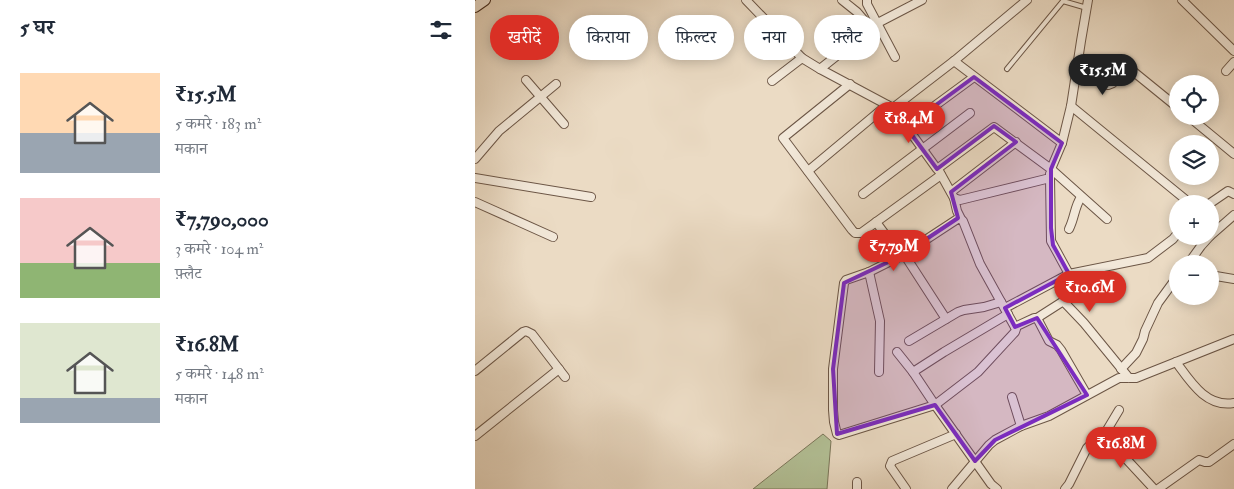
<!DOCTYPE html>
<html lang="hi">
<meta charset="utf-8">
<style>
:root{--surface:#fff;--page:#f2f2f3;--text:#1f2937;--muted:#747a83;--accent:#d93025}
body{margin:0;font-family:"IM FELL Double Pica","Noto Serif Devanagari",serif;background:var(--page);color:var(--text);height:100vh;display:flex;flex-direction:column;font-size:19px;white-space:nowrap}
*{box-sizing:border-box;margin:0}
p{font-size:16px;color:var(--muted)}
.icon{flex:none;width:28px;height:28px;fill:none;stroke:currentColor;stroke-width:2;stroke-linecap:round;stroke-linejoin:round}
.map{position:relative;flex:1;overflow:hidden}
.side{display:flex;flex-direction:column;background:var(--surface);width:475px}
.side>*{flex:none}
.guide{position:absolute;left:15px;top:15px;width:475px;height:45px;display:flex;gap:10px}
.buttons{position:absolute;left:694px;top:75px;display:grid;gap:10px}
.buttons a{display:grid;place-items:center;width:50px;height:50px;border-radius:50%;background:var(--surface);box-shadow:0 2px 12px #0003;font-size:25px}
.price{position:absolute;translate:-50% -42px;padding:0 11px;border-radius:18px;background:var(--accent);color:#fff;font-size:16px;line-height:32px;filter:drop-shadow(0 1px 2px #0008)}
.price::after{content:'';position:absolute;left:50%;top:30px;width:15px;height:11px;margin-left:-8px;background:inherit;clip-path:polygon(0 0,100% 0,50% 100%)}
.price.selected{background:#222;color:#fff}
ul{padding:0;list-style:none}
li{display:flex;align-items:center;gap:15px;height:125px;padding:0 20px}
li span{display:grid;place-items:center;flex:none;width:140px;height:100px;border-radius:0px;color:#555}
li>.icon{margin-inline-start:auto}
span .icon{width:60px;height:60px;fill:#fffc;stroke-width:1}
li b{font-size:21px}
h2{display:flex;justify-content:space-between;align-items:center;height:60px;padding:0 20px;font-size:21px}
.pill{padding:0 18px;border-radius:22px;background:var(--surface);box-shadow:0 2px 12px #0003;font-size:18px;line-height:45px}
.pill.selected{background:var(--accent);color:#fff}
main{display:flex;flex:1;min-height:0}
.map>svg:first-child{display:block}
.park{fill:#b3c197;stroke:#7a765a}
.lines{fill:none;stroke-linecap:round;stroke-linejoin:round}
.service-casing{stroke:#6c5646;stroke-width:6}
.minor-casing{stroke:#6c5646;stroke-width:10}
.secondary-casing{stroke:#422a1c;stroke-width:12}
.service{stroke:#f2e8d9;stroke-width:4}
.minor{stroke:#f2e8d9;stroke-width:8}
.secondary{stroke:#f2e8d9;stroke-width:10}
.marked{fill:#7b2cbf;fill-opacity:0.2;stroke:#7b2cbf;stroke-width:4;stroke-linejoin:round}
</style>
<main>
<section class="side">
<h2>5 घर<svg class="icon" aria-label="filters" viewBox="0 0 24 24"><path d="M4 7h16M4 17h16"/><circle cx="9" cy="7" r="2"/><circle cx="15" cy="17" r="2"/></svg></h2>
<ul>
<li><span style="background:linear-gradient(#ffd9b3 60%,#9aa5b1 0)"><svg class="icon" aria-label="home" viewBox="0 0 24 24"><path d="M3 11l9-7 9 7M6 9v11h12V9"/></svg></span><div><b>₹15.5M</b><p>5 कमरे · 183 m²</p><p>मकान</p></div></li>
<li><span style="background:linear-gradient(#f6c9c9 65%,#8fb573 0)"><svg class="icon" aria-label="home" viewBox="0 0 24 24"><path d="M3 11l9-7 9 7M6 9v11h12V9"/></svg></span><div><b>₹7,790,000</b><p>3 कमरे · 104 m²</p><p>फ़्लैट</p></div></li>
<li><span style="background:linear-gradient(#dfe7d0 75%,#9aa5b1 0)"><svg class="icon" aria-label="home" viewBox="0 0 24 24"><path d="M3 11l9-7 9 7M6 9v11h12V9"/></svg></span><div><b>₹16.8M</b><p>5 कमरे · 148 m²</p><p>मकान</p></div></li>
</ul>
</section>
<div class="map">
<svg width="759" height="489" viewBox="0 0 759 489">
<rect width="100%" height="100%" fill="#ebdbc4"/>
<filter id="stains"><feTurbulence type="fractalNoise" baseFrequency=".004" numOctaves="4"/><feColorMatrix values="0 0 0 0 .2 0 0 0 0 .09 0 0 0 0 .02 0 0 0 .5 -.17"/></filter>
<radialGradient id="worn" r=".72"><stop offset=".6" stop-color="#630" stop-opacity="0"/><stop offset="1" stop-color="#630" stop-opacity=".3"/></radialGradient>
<!-- park -->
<path class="park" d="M348 434 356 441 352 489H278Z"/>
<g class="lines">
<defs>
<path id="service" d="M532 69 588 1 612 8"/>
<g id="minor">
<path d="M271 0 327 58"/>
<path d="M367 0 382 12 395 27"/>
<path d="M392 0V4L420 57"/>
<path d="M552 0 479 61 418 108 462 169 519 127 576 169 587 143"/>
<path d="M707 0 759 51"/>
<path d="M479 61 587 143 596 106 606 41 613 0"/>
<path d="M602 64 633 85 638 83 650 68H654L702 107"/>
<path d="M345 69 379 42 395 27 447 0"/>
<path d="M751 71 759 62"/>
<path d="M51 80 89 124"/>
<path d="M297 81 327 58 345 69 418 108"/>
<path d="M375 84 308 138 377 230 380 233H386L466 175"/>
<path d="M596 106 716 204"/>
<path d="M713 116 759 154"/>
<path d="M431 127 499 77"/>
<path d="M0 159 24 131 81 84"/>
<path d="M576 169 632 219"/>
<path d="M333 171 412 105"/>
<path d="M464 171 479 198 485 200 575 178V174"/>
<path d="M0 178 116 197"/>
<path d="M575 178 576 241 594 274 673 258 698 239 702 234"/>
<path d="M476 192 541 142"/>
<path d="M388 194 495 113"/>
<path d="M479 198 482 211 486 219"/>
<path d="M0 202 78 237"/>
<path d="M734 204 753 191 759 194"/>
<path d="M484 218 488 221 505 264 541 329 540 332 503 372 460 405 364 435 362 434 359 422 358 410V369L369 283 371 280 394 272 426 256Z"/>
<path d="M401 222 426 256"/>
<path d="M594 229C600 217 599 208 606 197"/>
<path d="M735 236 759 215"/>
<path d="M429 254 471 319"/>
<path d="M713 264 726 246 735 236"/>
<path d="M394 272 405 321 404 372"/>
<path d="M735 275 759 279"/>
<path d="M530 308 594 274"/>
<path d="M562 318 587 302H589L609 323 654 378"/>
<path d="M540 327 559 318H562L574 341 582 345 586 350 612 395"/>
<path d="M434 341 483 312 489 310 509 307 526 302"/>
<path d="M422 352 438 372 460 405 516 484 522 489"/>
<path d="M701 362C715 381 731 408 759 403"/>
<path d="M646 369 661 353 668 339 670 331 683 303 702 277"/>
<path d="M0 371 48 332 51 331 57 334 90 377"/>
<path d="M438 372 469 352 533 314"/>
<path d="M537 397 546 426"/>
<path d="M629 435 679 489"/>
<path d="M0 436 84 369"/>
<path d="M382 482V489"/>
<path d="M431 489 415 466 417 461 481 434"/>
<path d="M477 489 514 445 520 440 546 426 574 416 644 378H661L759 339"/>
<path d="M590 489 594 484 612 448 621 439 629 435 644 410"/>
<path d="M683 489 724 460 730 462H734L759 444"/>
</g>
<path id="secondary" d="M0 7 10 0"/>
</defs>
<!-- service casing -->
<use href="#service" class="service-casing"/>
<!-- minor casing -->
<use href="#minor" class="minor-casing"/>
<!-- secondary casing -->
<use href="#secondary" class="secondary-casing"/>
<!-- service -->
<use href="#service" class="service"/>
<!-- minor -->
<use href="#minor" class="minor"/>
<!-- secondary -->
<use href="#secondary" class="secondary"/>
</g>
<!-- marked area -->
<path class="marked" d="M499 77 587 143 576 169V228L578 245 594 274 530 308 540 327 562 318 612 395 520 440 500 461 460 405 362 434 358 369 369 283 426 256 483 218 476 192 541 142 519 126 462 169 431 127Z"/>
<rect width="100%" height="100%" filter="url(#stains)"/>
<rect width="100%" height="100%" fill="url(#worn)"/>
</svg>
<div class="buttons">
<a><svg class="icon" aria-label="locate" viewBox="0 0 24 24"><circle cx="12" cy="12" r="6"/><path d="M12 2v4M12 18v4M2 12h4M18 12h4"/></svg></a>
<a><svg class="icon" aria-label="layers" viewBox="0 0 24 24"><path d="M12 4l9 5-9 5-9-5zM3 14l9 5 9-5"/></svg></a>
<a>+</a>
<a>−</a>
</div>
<b class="price selected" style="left:628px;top:96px">₹15.5M</b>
<b class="price" style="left:434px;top:144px">₹18.4M</b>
<b class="price" style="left:419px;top:272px">₹7.79M</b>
<b class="price" style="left:615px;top:313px">₹10.6M</b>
<b class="price" style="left:646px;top:469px">₹16.8M</b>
<div class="guide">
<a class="pill selected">खरीदें</a>
<a class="pill">किराया</a>
<a class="pill">फ़िल्टर</a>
<a class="pill">नया</a>
<a class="pill">फ़्लैट</a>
</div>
</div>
</main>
